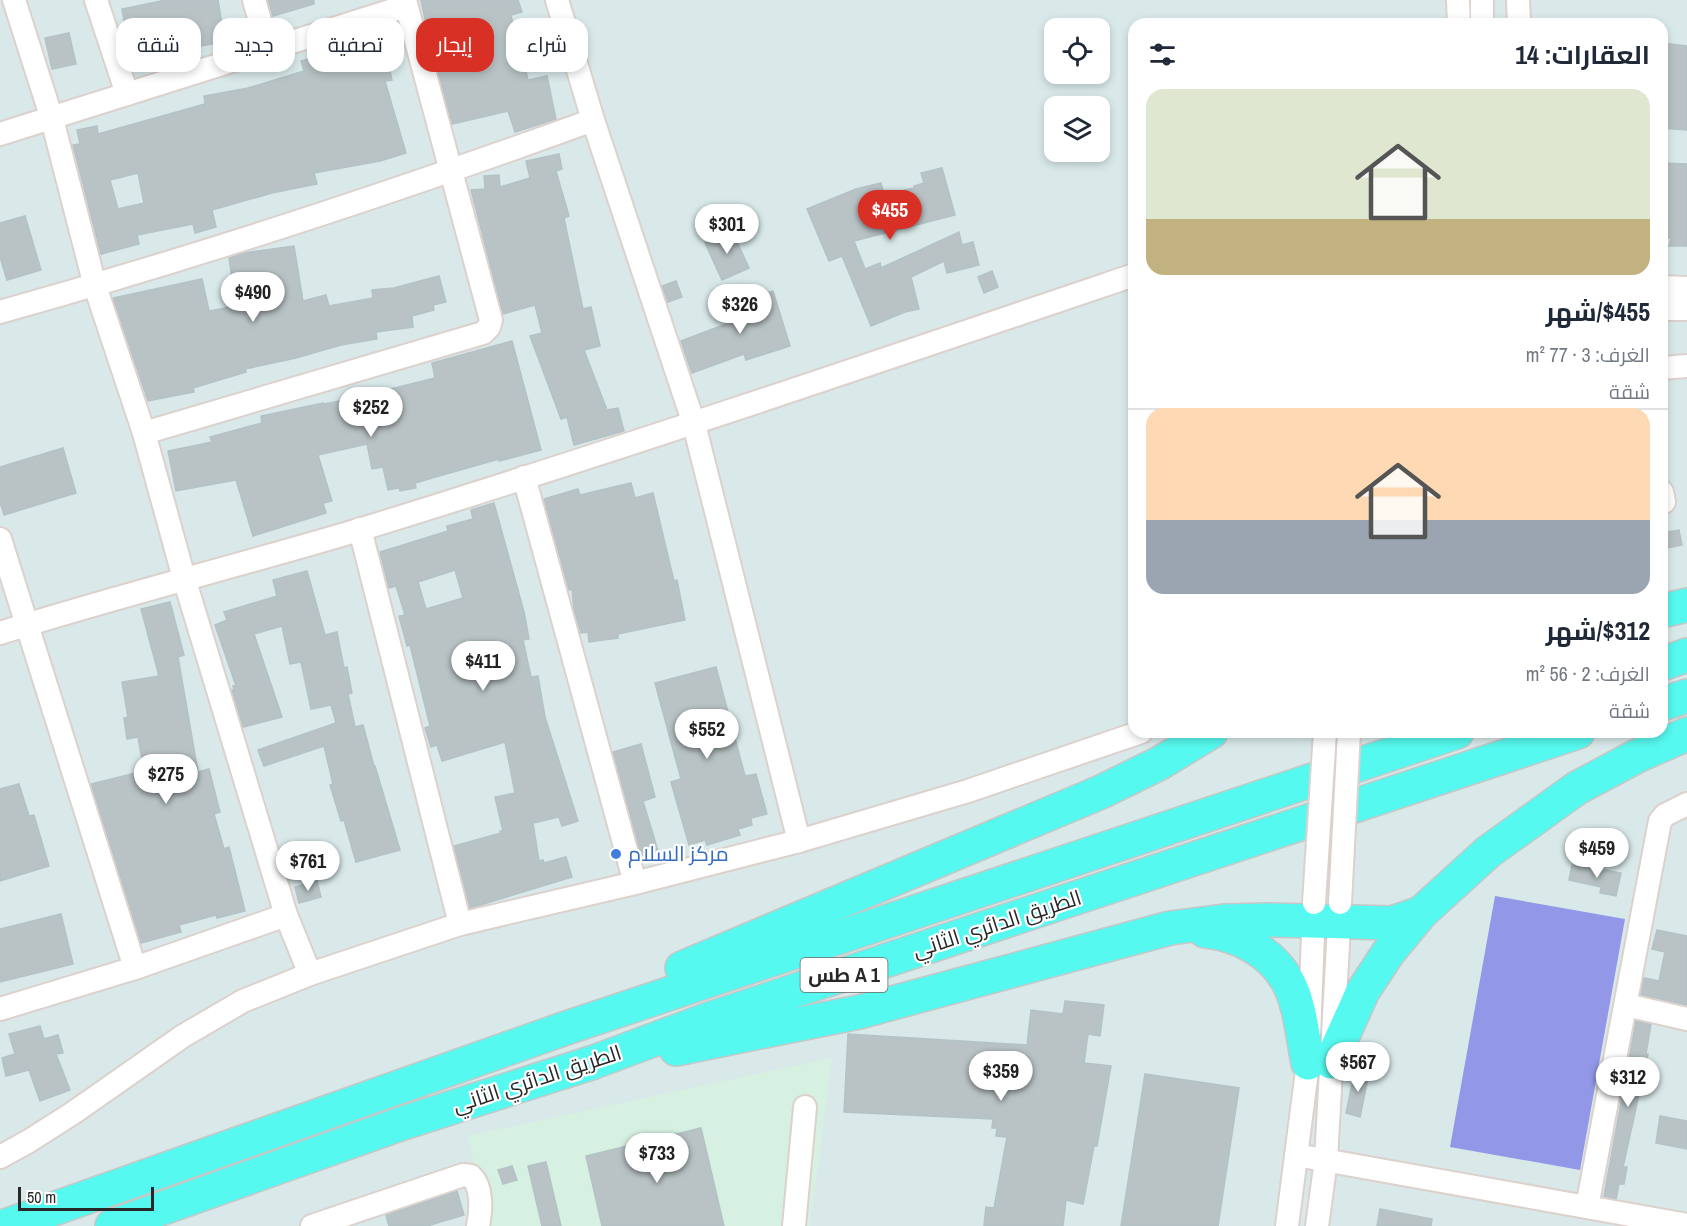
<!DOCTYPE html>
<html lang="ar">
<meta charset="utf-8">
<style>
:root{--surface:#fff;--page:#f6f6f7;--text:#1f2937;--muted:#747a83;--line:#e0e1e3;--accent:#d93025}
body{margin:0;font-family:"Archivo Narrow",Cairo,sans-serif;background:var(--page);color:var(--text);direction:rtl;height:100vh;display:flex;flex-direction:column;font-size:22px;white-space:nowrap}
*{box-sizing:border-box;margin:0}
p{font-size:20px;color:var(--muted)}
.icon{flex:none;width:33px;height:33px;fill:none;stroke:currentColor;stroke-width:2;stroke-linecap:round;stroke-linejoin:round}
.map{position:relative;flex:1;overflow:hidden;direction:ltr}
.sheet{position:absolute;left:1128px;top:18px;width:540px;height:720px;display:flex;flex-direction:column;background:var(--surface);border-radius:18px;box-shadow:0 3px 9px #0003;direction:rtl}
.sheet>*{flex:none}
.banner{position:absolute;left:18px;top:18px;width:570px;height:54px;direction:rtl;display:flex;gap:12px}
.tools{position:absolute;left:1044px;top:18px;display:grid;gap:12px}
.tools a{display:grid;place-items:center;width:66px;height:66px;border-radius:12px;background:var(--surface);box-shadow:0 3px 9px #0003;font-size:30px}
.scale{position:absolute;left:18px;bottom:15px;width:136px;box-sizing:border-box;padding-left:6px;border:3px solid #282828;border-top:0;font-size:16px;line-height:21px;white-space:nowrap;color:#282828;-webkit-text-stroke:4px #fff;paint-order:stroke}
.price{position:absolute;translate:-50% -51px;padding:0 14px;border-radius:21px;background:#fff;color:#222;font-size:20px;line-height:39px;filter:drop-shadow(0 2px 3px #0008)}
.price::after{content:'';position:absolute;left:50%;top:36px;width:18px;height:14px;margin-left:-9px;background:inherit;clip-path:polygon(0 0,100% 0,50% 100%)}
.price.selected{background:var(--accent);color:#fff}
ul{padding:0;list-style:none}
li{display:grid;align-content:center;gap:12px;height:318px;padding:0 18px}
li+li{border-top:2px solid var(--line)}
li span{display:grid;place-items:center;height:186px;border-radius:18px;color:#555}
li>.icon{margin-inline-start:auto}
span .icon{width:108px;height:108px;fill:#fffc;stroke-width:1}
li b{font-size:26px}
h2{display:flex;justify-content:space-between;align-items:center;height:72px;padding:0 18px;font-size:26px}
.tag{padding:0 21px;border-radius:18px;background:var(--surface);box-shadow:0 3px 9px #0003;font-size:21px;line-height:54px}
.tag.selected{background:var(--accent);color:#fff}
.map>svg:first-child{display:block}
.medical{fill:#d6f1e2}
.pitch{fill:#9298e7}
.building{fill:#b9c3c5;stroke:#b3c2c5;stroke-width:1.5;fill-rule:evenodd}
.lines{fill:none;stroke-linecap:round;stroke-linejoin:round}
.minor-casing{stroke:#dcd1cc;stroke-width:26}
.highway-casing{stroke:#c7c7c7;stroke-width:36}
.minor{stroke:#fff;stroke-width:22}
.highway{stroke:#56f9ef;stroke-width:33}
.minor-bridge-casing{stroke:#dcd1cc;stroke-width:26;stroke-linecap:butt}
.minor-bridge{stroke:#fff;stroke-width:22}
.shop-dot{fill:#3f7fe0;stroke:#fff;stroke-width:2}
.labels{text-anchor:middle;stroke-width:4.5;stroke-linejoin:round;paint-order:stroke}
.shield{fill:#fff;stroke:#686868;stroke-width:1.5}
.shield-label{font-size:20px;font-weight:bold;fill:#282828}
.shop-label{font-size:21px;fill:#366cbe;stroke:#fff;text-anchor:start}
.street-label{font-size:21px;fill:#282828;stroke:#fff}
</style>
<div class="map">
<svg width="1687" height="1226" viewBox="0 0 1687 1226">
<rect width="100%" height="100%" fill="#d9e9ea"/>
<!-- medical -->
<path class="medical" d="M832 1058 810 1226H488L468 1136Z"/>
<!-- pitch -->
<path class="pitch" d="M1495 896 1625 919 1580 1170 1450 1147Z"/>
<!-- building -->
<g class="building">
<path d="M166 0H218L225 42 166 52 167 54 139 60 134 36 127 37 122 9Z"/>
<path d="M268 0H314V4L273 16Z"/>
<path d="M421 0H518L522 12 511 15 519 54 522 53 528 80 547 76 556 119 515 132 508 111 452 124 427 29Z"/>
<path d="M69 33 76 64 52 69 45 38Z"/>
<path d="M382 34 392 80 385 81 406 153 380 161 314 173 317 184 272 193 212 210 216 227 195 233 193 224 137 235 139 244 101 254 73 145 80 144 77 130 97 126 98 134 205 104 204 96 248 88 304 71 301 61 352 46 351 40ZM138 173 144 203 118 209 110 180Z"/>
<path d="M1662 43 1687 46V130L1662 128Z"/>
<path d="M559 154 562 169 556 171 569 216 564 218 583 309 591 307 600 346 584 350 607 410 618 408 624 431 574 445 567 417 561 419 530 336 542 333 535 305 503 314 471 190 485 189 484 176 499 175 500 187 530 178 526 161Z"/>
<path d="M1662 163 1687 164V246H1669L1671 238H1662Z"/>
<path d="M942 168 955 215 854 241 865 269 880 263 881 268 959 232 962 245 973 242 979 265 947 273 944 261 911 277 919 309 905 312 871 326 842 256 829 261 807 209 856 189 881 183 884 195 914 188V186L924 183 921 173Z"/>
<path d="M25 216 41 270 7 280 0 257V223Z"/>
<path d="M732 231 749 268 722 280 705 243Z"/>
<path d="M294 246 303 301 326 295 329 306 373 298 372 290 394 288 439 276 446 302 433 305 434 310 412 316 413 327 376 332 377 339 341 345 296 358 245 369 246 372 193 388 194 392 148 401 113 298 202 279 209 311 236 306 229 258 244 253Z"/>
<path d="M992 271 998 287 984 293 978 277Z"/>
<path d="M676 281 682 297 668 302 662 286Z"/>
<path d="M773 291 790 346 746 360 744 354 692 373 681 341 734 321 729 305Z"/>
<path d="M512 341 541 450 499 461V459L446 474 415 483 416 488 400 491 399 488 388 490 383 467 372 469 367 444 318 455 332 501 323 503 326 513 253 536 236 480 176 491 168 451 212 442 210 437 262 423 261 416 323 403 324 404 350 399 435 378 432 363Z"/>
<path d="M63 448 76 493 4 515 0 502V467Z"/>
<path d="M631 483 635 498 653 493 674 581 677 580 685 620 618 634V638L589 642 588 632 581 633 574 610 572 589 569 590 544 499 578 489 580 495Z"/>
<path d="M494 503 524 612 529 639 523 640 531 677 538 676 545 717 578 821 562 826 559 817 533 823 539 861 543 860 544 863 566 857 572 877 470 908 454 846 501 833 500 831H503L495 797 515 793 505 742 442 761 437 745 431 747 425 728 430 726 410 645 407 646 399 616 405 615 396 586 389 588 380 552 448 531 447 526 473 519 471 510ZM455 570 463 598 426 609 418 582Z"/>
<path d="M1679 530 1682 545 1662 549V533Z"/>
<path d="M307 571 325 635 337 632 344 668 347 667 352 693 348 694 355 727 363 725 374 766H375L400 850 356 862 344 820 341 821 330 785 333 784 324 746 264 766 258 750 336 723 331 705 311 709 301 662 290 664 282 626 254 634 282 717 243 727 232 690H234L233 686H236L215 625 227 620 224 612 277 596 273 580Z"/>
<path d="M170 602 184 655 178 657 198 772 209 769 220 812 214 814 224 849 229 847 245 911 217 918 216 915 179 925 181 932 141 943 91 784 144 771 138 737 127 739 124 718 128 717 122 682 159 676 141 609Z"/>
<path d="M716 667 745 776 756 774 767 814 751 818 752 825 738 829 740 835 707 845 705 840 689 845 671 782 681 779 655 683Z"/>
<path d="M641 744 655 797 643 801 658 851 641 855 613 752Z"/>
<path d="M19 784 29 816 34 815 49 866 0 881V789Z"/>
<path d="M1572 865 1604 872V870L1621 873 1616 896 1600 893 1601 887 1569 880Z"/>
<path d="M317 881 321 897 299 903 295 887Z"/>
<path d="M61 914 73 964 0 982V929Z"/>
<path d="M1657 930 1687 936V1005L1641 995 1644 978 1659 981 1665 952 1652 949Z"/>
<path d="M1065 1001 1104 1005 1100 1036 1088 1034 1084 1063 1111 1066 1097 1146H1094L1083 1204 1066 1200 1063 1226H984L986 1207 994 1208 1007 1137 996 1136 997 1128H992L993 1119 844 1112 848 1034 1027 1045 1031 1010 1063 1014Z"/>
<path d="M1636 1021 1651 1024 1646 1054H1648L1623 1167H1627L1624 1184H1619L1616 1199 1604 1196Z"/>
<path d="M40 1026 44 1039 58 1035 63 1053 56 1054 70 1090 40 1101 29 1070 6 1076 2 1058 15 1054 9 1034Z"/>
<path d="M1355 1070 1369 1073 1360 1117 1346 1113Z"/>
<path d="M1145 1074 1239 1088 1218 1226H1121Z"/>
<path d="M1660 1116 1687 1121V1149L1656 1143Z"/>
<path d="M701 1128 724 1226H602L586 1156Z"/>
<path d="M546 1162 561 1226H542L528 1166Z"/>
<path d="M512 1166 517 1180 503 1184 498 1170Z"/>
<path d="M457 1191 464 1215 427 1226H389L386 1215Z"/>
<path d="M1380 1209 1432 1219 1431 1226H1377Z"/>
</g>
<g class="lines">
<defs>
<g id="minor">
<path d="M14 0 52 119 95 286 144 433 184 578 286 915 310 974"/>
<path d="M96 0 127 94"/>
<path d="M254 0 268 48"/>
<path d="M557 0 593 120 694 424 799 841"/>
<path d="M1458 0 1459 24"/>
<path d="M1482 0V24"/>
<path d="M1518 0 1519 24"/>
<path d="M0 134 406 6"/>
<path d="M1662 287 1687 288"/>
<path d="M1662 309H1687"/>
<path d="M0 312C200 256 398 191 593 120"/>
<path d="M1662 368 1687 366"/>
<path d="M144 433 483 333 489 327 491 320 405 0"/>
<path d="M524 477 635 883"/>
<path d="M1662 492 1664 502"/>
<path d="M360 529 460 924"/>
<path d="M0 539 135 968"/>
<path d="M0 633C120 595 242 565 362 529 621 449 877 362 1134 275"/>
<path d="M1626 1005 1687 1019"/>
<path d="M0 1009 135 968 286 915"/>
<path d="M1296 1155 1687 1225"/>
<path d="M0 1157 29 1141 73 1113 183 1036 243 1001 310 974 460 924 635 883 799 841 968 791 1141 732"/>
<path d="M1587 1207 1660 821 1665 815 1687 804"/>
<path d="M312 1226 463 1175 471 1176C483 1187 481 1212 478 1226"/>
<path d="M794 1226 805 1107"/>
<path d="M1287 1226 1308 1063 1314 908"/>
<path d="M1317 1226 1326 1160 1340 908"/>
</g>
<g id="highway">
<path d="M1662 611 1687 605"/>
<path d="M1662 664 1687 655"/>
<path d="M1662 704 1687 696"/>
<path d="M1205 931C1238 934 1272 952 1288 982 1300 1003 1303 1039 1308 1063"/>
<path d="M682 968 1101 792 1160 763 1211 732"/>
<path d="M676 1049 859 1012 1170 928 1224 921 1268 920 1392 923 1421 913 1488 852 1577 788 1637 756 1687 734"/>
<path d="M1331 1062 1363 991 1388 953 1421 913"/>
<path d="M5 1226 569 1027 1457 732"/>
<path d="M112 1226 403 1123 594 1062 709 1019 1578 732"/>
</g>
</defs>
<!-- minor casing -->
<use href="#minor" class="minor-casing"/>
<!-- highway casing -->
<use href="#highway" class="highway-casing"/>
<!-- minor -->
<use href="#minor" class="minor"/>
<!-- highway -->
<use href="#highway" class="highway"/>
<defs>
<g id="minor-bridge">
<path d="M1314 903 1325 732"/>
<path d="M1340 903 1349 732"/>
</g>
</defs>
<!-- minor-bridge casing -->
<use href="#minor-bridge" class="minor-bridge-casing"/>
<!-- minor-bridge -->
<use href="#minor-bridge" class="minor-bridge"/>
</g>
<!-- markers -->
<circle class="shop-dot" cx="616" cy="854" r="6"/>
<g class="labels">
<!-- shield labels -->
<rect class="shield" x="800.5" y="958" width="87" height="34" rx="4.5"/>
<g class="shield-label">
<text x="844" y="982">طس A 1</text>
</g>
<!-- shop labels -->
<g class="shop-label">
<text x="628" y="861">مركز السلام</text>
</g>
<!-- street labels -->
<g class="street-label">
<text transform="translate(997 924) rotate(-18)" y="7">الطريق الدائري الثاني</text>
<text transform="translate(537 1079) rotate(-18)" y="7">الطريق الدائري الثاني</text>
</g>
</g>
</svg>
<div class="tools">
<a><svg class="icon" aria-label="locate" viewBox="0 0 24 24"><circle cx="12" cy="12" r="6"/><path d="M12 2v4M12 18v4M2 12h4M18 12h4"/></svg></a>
<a><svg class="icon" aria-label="layers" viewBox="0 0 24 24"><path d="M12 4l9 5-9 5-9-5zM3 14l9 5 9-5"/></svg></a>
</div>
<div class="scale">50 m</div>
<b class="price selected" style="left:890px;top:241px">$455</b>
<b class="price" style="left:727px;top:255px">$301</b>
<b class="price" style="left:253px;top:323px">$490</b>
<b class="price" style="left:740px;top:335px">$326</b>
<b class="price" style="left:371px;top:438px">$252</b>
<b class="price" style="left:483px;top:692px">$411</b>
<b class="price" style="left:707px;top:760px">$552</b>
<b class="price" style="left:166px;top:805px">$275</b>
<b class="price" style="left:1597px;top:879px">$459</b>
<b class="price" style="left:308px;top:892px">$761</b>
<b class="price" style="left:1358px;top:1093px">$567</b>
<b class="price" style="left:1001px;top:1102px">$359</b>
<b class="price" style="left:1628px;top:1108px">$312</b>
<b class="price" style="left:657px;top:1184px">$733</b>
<div class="banner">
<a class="tag">شراء</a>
<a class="tag selected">إيجار</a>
<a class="tag">تصفية</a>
<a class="tag">جديد</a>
<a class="tag">شقة</a>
</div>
<section class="sheet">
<h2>العقارات: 14<svg class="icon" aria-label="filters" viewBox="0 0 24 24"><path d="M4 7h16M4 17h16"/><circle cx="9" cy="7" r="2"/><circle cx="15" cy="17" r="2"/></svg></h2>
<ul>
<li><span style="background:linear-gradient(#dfe7d0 70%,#c2b280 0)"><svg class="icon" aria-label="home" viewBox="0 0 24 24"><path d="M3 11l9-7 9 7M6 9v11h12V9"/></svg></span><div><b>$455/شهر</b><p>الغرف: 3 · 77 m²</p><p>شقة</p></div></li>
<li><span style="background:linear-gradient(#ffd9b3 60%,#9aa5b1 0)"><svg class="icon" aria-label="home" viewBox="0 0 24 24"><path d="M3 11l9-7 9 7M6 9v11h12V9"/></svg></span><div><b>$312/شهر</b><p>الغرف: 2 · 56 m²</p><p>شقة</p></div></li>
</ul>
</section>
</div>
